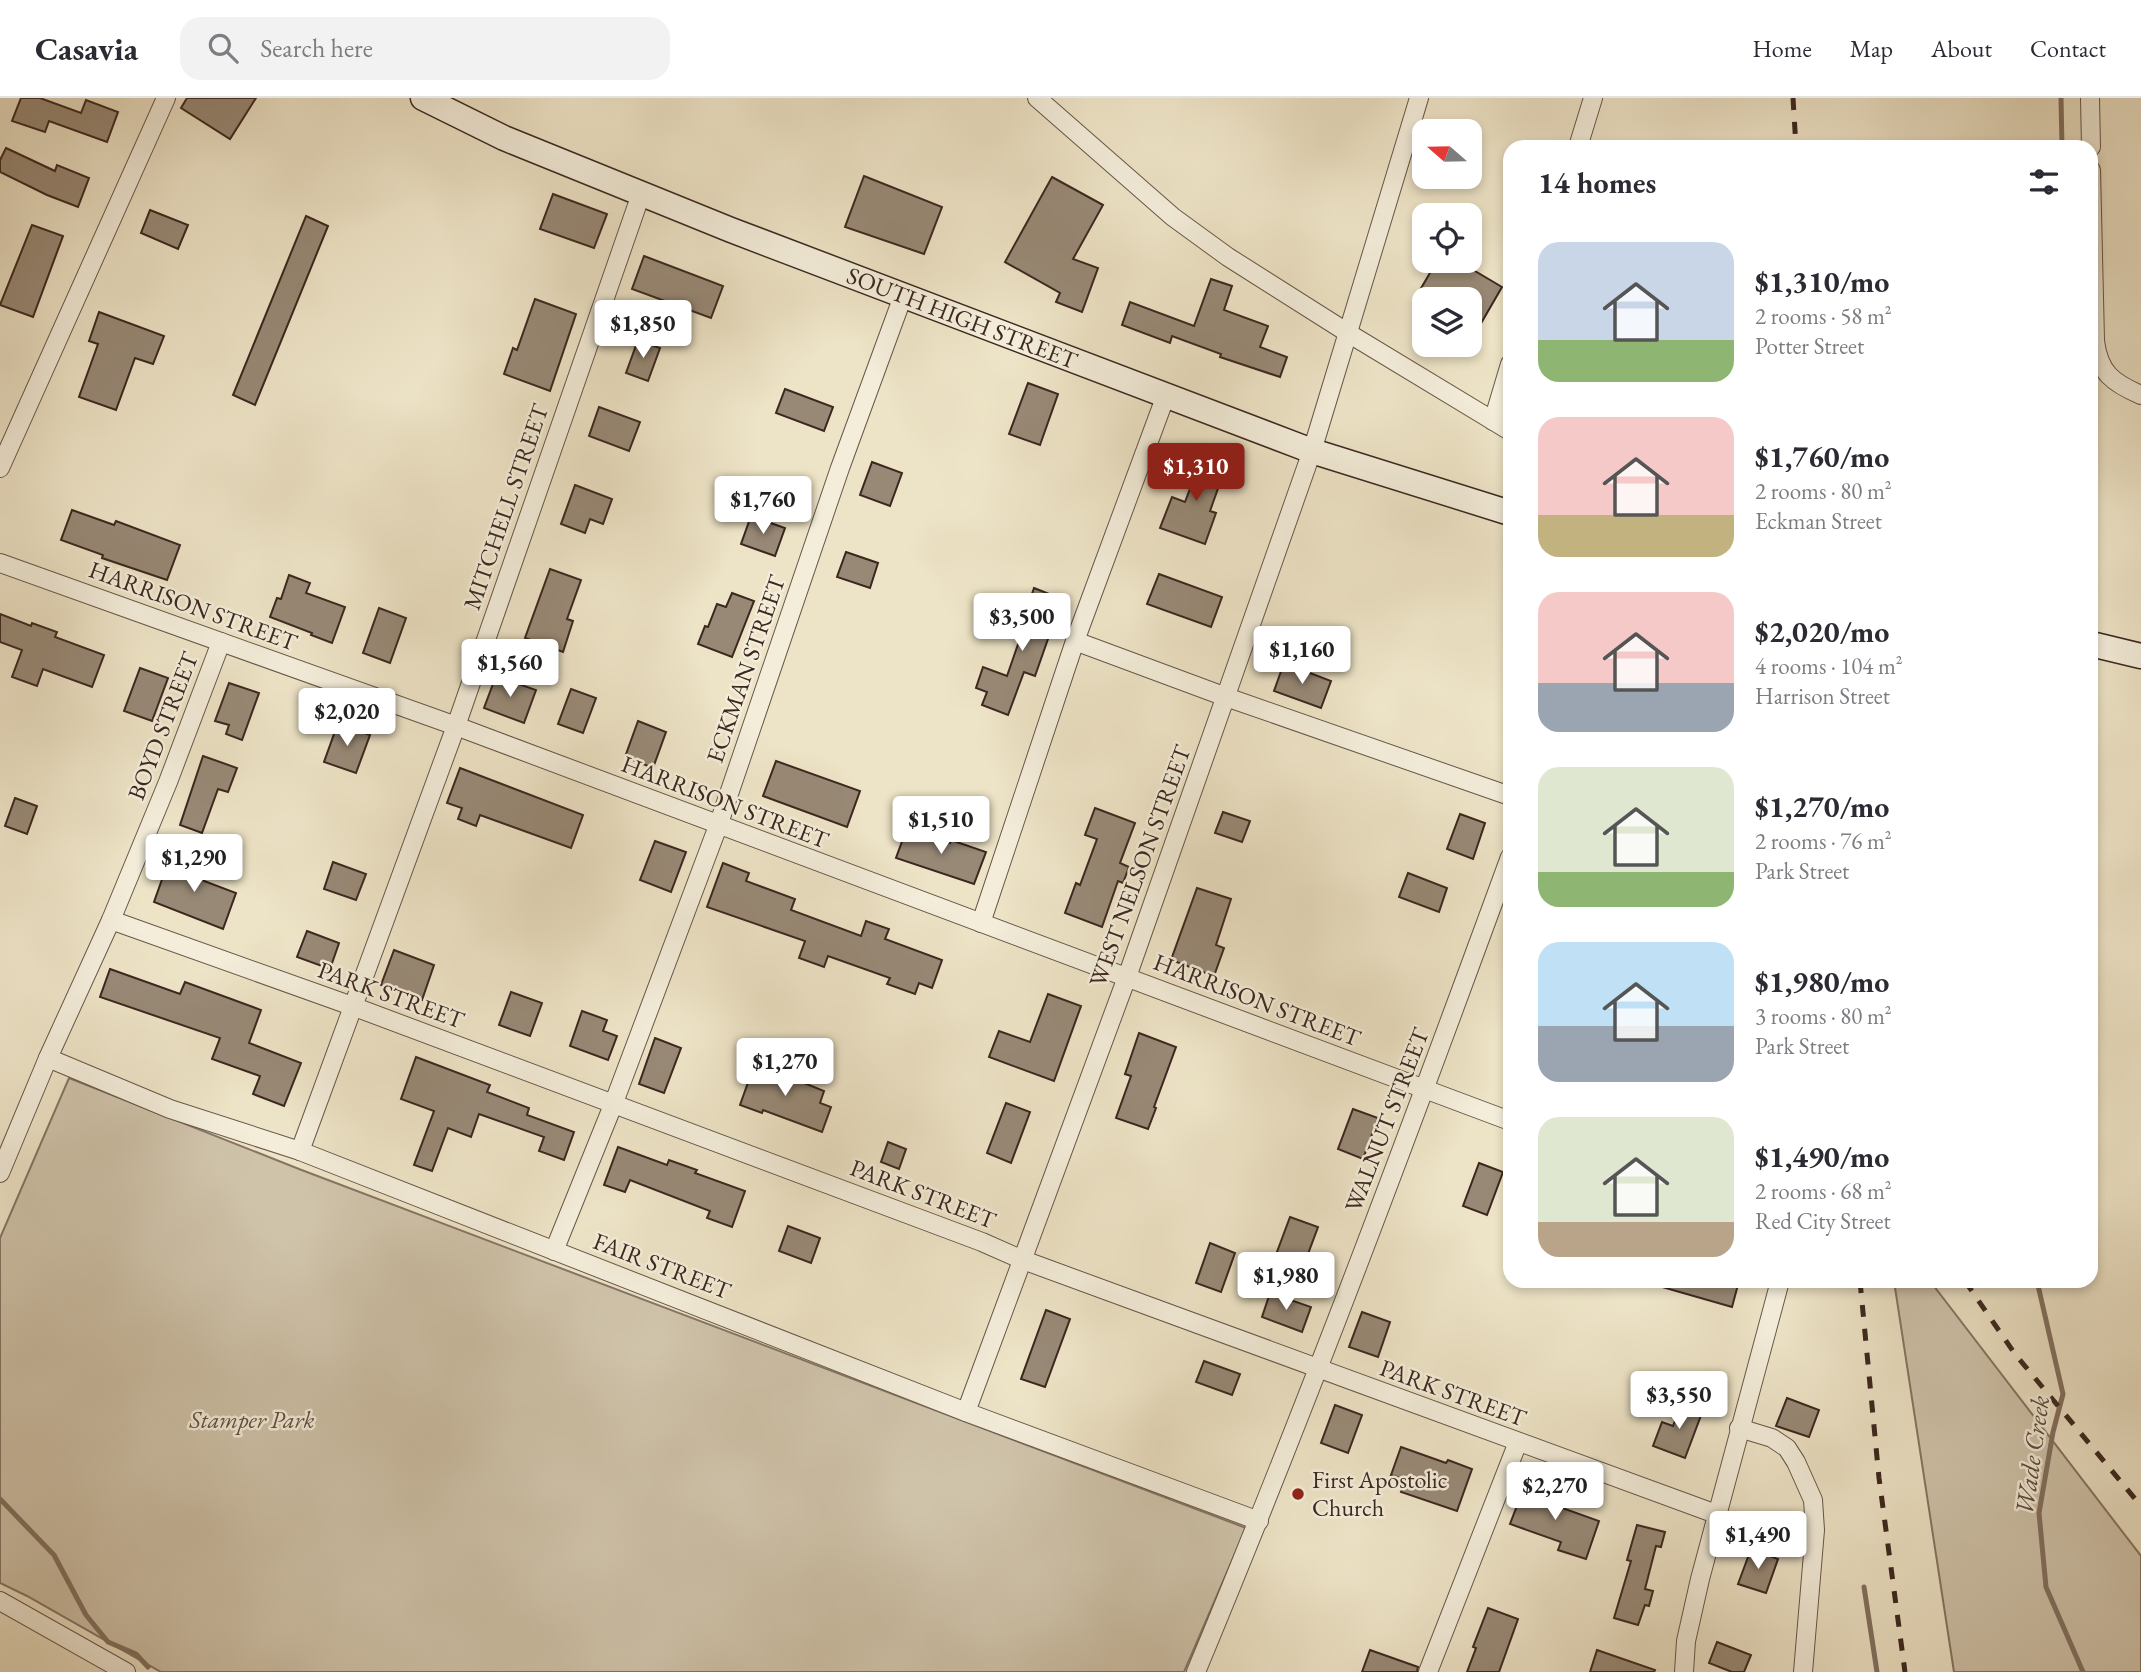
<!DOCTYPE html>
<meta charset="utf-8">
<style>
:root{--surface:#fff;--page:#f2f2f3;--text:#2b2b33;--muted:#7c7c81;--line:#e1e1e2;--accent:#8f2418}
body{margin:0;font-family:"EB Garamond",serif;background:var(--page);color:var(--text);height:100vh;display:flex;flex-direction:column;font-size:26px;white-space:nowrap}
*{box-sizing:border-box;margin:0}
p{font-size:23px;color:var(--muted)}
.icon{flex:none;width:38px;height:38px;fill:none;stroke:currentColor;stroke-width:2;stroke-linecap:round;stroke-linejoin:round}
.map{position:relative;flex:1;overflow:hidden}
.details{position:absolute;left:1503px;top:42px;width:595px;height:1148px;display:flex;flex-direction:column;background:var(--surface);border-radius:21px;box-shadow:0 4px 10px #0003}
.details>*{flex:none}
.needle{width:46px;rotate:290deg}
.controls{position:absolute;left:1412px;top:21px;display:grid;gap:14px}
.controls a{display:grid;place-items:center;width:70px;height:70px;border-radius:14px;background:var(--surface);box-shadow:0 4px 10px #0003;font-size:35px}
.price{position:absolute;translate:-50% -60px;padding:0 16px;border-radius:7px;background:#fff;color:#222;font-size:23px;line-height:46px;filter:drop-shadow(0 2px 4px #0008)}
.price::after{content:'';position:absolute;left:50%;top:42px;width:21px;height:16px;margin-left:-10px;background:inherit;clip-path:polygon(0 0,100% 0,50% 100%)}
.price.active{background:var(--accent);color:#fff}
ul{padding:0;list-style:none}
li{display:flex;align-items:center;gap:21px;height:175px;padding:0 35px}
li span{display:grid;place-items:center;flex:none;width:196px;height:140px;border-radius:21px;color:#555}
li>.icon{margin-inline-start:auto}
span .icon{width:84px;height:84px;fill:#fffc;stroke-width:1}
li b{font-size:30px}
h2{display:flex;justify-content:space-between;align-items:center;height:84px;padding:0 35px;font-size:30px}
header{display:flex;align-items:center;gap:42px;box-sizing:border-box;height:98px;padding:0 35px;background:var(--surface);border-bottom:2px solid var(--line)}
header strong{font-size:33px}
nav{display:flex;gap:38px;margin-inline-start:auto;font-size:24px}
.search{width:490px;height:63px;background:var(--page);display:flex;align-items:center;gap:18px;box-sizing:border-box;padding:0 24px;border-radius:21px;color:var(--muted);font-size:26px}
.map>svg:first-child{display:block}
.green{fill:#cfc3aa;stroke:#867564;stroke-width:2}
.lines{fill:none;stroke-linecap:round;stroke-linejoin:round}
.stream{stroke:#827161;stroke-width:5}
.building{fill:#988976;stroke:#3c271f;stroke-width:2}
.minor-casing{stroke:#685649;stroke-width:20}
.secondary-casing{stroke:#3c271f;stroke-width:27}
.minor{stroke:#f3edda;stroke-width:18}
.secondary{stroke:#f3edda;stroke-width:24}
.rail{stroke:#3c271f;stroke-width:5;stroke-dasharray:12 12;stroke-linecap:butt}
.poi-dot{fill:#8f2418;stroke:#f3edda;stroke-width:2.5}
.labels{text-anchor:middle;stroke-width:5;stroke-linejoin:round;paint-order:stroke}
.street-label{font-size:24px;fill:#3c271f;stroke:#f3edda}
.park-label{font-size:24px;font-style:italic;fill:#614e42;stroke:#f3edda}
.poi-label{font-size:24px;fill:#3c271f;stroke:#f3edda;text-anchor:start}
.water-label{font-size:26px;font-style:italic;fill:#5f4c40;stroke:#f3edda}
</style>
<header>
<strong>Casavia</strong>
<div class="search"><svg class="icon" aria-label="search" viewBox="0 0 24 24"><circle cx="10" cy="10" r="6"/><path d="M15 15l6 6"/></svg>Search here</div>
<nav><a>Home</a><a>Map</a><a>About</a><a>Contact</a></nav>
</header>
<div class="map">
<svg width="2141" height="1574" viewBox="0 0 2141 1574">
<rect width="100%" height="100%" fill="#ede3c6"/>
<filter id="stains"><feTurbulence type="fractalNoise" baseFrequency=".00286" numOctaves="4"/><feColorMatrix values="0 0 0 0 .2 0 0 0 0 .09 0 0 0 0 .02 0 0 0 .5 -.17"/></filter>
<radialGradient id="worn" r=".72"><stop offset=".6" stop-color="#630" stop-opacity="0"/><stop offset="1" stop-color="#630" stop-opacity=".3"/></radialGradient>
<!-- green -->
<g class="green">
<path d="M69 980 299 1071 1246 1430 1184 1574H161L27 1498 0 1485V1140Z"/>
<path d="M1894 1183H1930L2141 1458V1574H1954Z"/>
</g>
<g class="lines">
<!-- stream -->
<g class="stream">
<path d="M2061 0 2062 49"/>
<path d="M2037 1183 2063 1296 2053 1334 2039 1415 2046 1489 2083 1574"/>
<path d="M0 1401 54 1457 86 1517 108 1544 136 1556 148 1569"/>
<path d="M1864 1489 1877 1574"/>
</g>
</g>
<!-- building -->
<g class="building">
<path d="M21 0H40L81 15 86 2 118 14 107 44 49 23 45 34 12 23Z"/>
<path d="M187 0H256L230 41 181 10Z"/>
<path d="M6 50 55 73 57 67 89 80 78 109 47 97 0 74V62Z"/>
<path d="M864 78 942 109 924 156 845 129Z"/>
<path d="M1052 79 1103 107 1073 161 1098 170 1082 214 1056 204 1060 195 1005 164Z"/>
<path d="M553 96 607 116 594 150 540 131Z"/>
<path d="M150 112 188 127 178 151 141 135Z"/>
<path d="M306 118 328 128 255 307 233 297Z"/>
<path d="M32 127 63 138 33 219 0 207Z"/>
<path d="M644 158 723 188 711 220 632 191Z"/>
<path d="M1437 163H1458L1502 189 1480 227 1470 221V201H1436L1420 192Z"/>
<path d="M1211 181 1232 188 1224 212 1268 228 1260 249 1287 259 1280 279 1220 259 1221 256 1172 238 1170 245 1122 227 1130 204 1194 228Z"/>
<path d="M535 201 576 216 550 293 504 276 513 250 517 252Z"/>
<path d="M99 214 164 238 153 266 135 260 116 312 79 299 98 246 89 243Z"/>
<path d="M638 242 660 250 648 283 626 275Z"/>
<path d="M1028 285 1058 296 1040 347 1009 336Z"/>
<path d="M785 291 833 309 824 333 776 315Z"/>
<path d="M599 309 640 324 629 353 589 338Z"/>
<path d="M1203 356 1227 365 1210 413 1216 415 1205 446 1160 430 1172 399 1185 404Z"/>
<path d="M872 364 902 375 890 408 860 397Z"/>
<path d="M575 387 612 401 603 426 590 421 585 435 561 426Z"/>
<path d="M72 412 114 427 116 423 180 447 167 482 102 460 103 457 61 442Z"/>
<path d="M751 418 785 430 775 458 741 446Z"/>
<path d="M846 454 878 465 870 490 837 479Z"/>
<path d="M550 471 581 482 567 521 573 523 563 554 525 540Z"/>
<path d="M1159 476 1222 499 1211 529 1147 506Z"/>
<path d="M289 477 310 485 306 495 345 509 332 545 311 537 312 535 270 519 277 500 281 501Z"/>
<path d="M1034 490 1062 501 1035 578 1024 574 1008 617 982 607 987 594 976 590 983 569 1007 578 1024 529 1021 528Z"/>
<path d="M732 495 754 503 732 559 698 546 705 528 708 529 717 506 726 509Z"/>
<path d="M379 510 406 520 390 565 363 555Z"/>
<path d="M0 516 31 528 32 525 57 534 55 539 104 557 92 589 43 571 37 588 12 579 22 552 0 544Z"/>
<path d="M1284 565 1331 583 1321 610 1274 593Z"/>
<path d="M140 570 168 580 152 623 124 613Z"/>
<path d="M496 578 536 592 524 625 484 610Z"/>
<path d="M229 585 259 595 242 642 226 636 229 627 215 623Z"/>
<path d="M571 591 596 600 583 635 558 626Z"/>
<path d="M638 623 666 634 653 670 625 659Z"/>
<path d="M338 625 370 637 356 675 324 664Z"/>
<path d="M203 658 237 670 228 694 218 691 202 735 180 727Z"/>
<path d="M776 663 860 693 847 729 763 698Z"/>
<path d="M460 670 583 717 571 750 480 717 476 728 458 721 462 710 447 705Z"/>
<path d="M15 700 37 708 27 736 5 728Z"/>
<path d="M1095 710 1135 725 1120 765 1129 769 1123 785 1118 783 1102 829 1065 815 1076 785 1080 787 1097 741 1085 737Z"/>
<path d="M1223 714 1250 723 1242 744 1215 735Z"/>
<path d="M1460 716 1485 725 1473 761 1447 751Z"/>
<path d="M907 730 950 745 951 742 986 754 974 786 896 760Z"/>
<path d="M655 743 686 754 671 794 640 782Z"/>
<path d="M170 759 208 772 204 783 236 795 223 831 154 804Z"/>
<path d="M333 764 366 776 356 802 324 791Z"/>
<path d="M723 765 749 775 746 783 795 801 791 812 861 838 866 823 889 831 885 841 942 862 932 890 919 885 915 896 887 886 890 880 828 858 824 869 799 860 805 843 707 809Z"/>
<path d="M1408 775 1447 790 1439 814 1399 799Z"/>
<path d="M1197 790 1231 801 1216 847 1224 850 1214 878 1171 862Z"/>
<path d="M307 833 339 845 330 871 297 859Z"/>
<path d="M394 852 434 867 422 902 381 887Z"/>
<path d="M110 871 180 896 185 884 261 912 249 945 301 965 284 1008 253 996 260 978 212 961 220 940 100 899Z"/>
<path d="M511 894 542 905 530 938 499 927Z"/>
<path d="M1048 896 1081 908 1054 983 989 959 999 933 1030 944Z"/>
<path d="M582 913 607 922 603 933 617 938 608 962 570 948Z"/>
<path d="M1139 935 1176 949 1154 1009 1156 1010 1148 1031 1116 1020 1131 978 1125 976Z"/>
<path d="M655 940 681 950 664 995 639 986Z"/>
<path d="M416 959 490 987 487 994 529 1010 527 1017 574 1034 564 1062 539 1053 544 1039 479 1016 471 1039 448 1030 432 1073 414 1067 434 1013 401 1001Z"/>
<path d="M755 965 824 993 820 1005 831 1009 822 1034 763 1012 762 1015 740 1007Z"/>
<path d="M1006 1005 1030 1014 1011 1065 987 1055Z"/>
<path d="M1353 1011 1378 1020 1363 1061 1338 1051Z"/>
<path d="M888 1044 906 1051 899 1071 881 1064Z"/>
<path d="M618 1049 667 1067 669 1062 697 1072 695 1075 745 1093 732 1129 707 1120 710 1113 630 1082 625 1094 604 1087Z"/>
<path d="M1479 1065 1503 1074 1487 1117 1463 1108Z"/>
<path d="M1290 1119 1318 1129 1302 1172 1274 1162Z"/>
<path d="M788 1128 820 1140 811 1165 779 1153Z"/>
<path d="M1210 1145 1235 1155 1221 1194 1196 1185Z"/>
<path d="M1654 1183H1739L1732 1209 1655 1187Z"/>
<path d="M1270 1195 1311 1209 1302 1234 1262 1219Z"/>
<path d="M1046 1212 1070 1221 1045 1289 1021 1281Z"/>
<path d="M1362 1214 1390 1224 1378 1259 1349 1249Z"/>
<path d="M1204 1263 1240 1276 1232 1297 1196 1284Z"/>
<path d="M1787 1300 1819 1312 1809 1339 1776 1328Z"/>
<path d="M1682 1304 1703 1312 1685 1360 1653 1348 1662 1324 1673 1328Z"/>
<path d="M1335 1307 1362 1317 1348 1355 1321 1345Z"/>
<path d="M1401 1349 1446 1365 1448 1362 1472 1371 1457 1413 1401 1394 1406 1382 1391 1377Z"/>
<path d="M1525 1387 1555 1398 1551 1406 1599 1423 1586 1461 1558 1452 1561 1444 1510 1426Z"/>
<path d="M1637 1427 1665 1434 1661 1449 1656 1448 1645 1491 1653 1493 1649 1508 1645 1507 1638 1527 1614 1520 1631 1463 1627 1462Z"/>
<path d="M1751 1451 1778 1461 1766 1495 1738 1486Z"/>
<path d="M1488 1510 1518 1521 1499 1574H1467L1476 1550 1473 1549Z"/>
<path d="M1717 1544 1751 1557 1744 1574H1732L1709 1565Z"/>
<path d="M1370 1552 1418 1569 1417 1574H1362Z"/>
<path d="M1597 1552 1655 1572 1654 1574H1590Z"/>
</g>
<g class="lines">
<defs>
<g id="minor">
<path d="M1037 0 1173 119 1228 159 1348 235 1510 333"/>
<path d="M2090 0 2091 49"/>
<path d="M1578 49 1593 0"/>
<path d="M2091 72 2095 243C2099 275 2113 285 2141 297"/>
<path d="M1493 323 1510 266"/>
<path d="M0 370 166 0"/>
<path d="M0 465 456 628 1510 1023"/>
<path d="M1075 543 1226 599 1510 698"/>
<path d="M111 822 352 908 982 1144 1023 1162 1716 1416"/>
<path d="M981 825 1075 543 1166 297"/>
<path d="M48 960 170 1011 300 1053 966 1314 1259 1423"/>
<path d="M300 1053 456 628 641 96"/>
<path d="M0 1075 48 960 111 822 168 684 221 544"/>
<path d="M554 1153 613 1007 718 728 840 370 903 198"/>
<path d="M966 1314 1127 879 1312 353 1419 0"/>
<path d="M1739 1330 1772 1340 1787 1350 1796 1364 1813 1402 1815 1432 1803 1574"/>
<path d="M0 1503 126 1574"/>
<path d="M1196 1574C1308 1305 1410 1032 1510 759"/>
<path d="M1428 1574 1518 1344"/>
<path d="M1684 1574 1686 1543 1700 1481 1780 1183"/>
</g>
<g id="secondary">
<path d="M423 0 504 40 731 132 1312 353 1510 415"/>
<path d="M2091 546 2141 558"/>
</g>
</defs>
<!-- minor casing -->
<use href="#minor" class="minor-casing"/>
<!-- secondary casing -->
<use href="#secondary" class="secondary-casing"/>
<!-- minor -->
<use href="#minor" class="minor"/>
<!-- secondary -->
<use href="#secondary" class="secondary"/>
<!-- rail -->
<g class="rail">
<path d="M1793 0 1796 49"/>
<path d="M1860 1183 1879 1380 1905 1574"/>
<path d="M1965 1183 2015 1256 2141 1408"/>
</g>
</g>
<!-- markers -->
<circle class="poi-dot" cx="1298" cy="1396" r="7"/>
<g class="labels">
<!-- street labels -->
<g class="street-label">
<text transform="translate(962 220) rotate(21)" y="8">SOUTH HIGH STREET</text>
<text transform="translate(506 409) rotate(-71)" y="8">MITCHELL STREET</text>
<text transform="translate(193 508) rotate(20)" y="8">HARRISON STREET</text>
<text transform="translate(746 571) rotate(-71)" y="8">ECKMAN STREET</text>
<text transform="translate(163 628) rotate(-69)" y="8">BOYD STREET</text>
<text transform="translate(725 704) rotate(21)" y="8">HARRISON STREET</text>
<text transform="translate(1140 768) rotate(-70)" y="8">WEST NELSON STREET</text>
<text transform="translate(391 897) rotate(20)" y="8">PARK STREET</text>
<text transform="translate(1257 902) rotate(21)" y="8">HARRISON STREET</text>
<text transform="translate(1387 1022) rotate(-69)" y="8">WALNUT STREET</text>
<text transform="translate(923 1096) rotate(21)" y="8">PARK STREET</text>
<text transform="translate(662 1168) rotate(21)" y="8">FAIR STREET</text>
<text transform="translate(1453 1295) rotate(20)" y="8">PARK STREET</text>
</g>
<!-- park labels -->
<g class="park-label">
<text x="252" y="1330">Stamper Park</text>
</g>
<!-- poi labels -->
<g class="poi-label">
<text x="1312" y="1390">First Apostolic<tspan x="1312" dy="28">Church</tspan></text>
</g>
<!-- water labels -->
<g class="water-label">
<text transform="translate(2032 1357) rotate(-82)" y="9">Wade Creek</text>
</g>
</g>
<rect width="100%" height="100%" filter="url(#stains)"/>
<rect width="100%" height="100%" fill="url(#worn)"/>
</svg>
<div class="controls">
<a><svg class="needle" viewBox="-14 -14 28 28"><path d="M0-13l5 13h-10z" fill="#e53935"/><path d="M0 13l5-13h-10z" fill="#7c7c81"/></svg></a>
<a><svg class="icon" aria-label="locate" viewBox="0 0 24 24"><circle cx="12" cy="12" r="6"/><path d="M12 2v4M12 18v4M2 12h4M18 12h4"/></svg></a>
<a><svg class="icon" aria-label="layers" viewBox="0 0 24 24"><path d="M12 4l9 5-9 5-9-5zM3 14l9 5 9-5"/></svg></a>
</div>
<b class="price" style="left:643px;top:262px">$1,850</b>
<b class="price active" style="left:1196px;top:405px">$1,310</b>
<b class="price" style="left:763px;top:438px">$1,760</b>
<b class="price" style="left:1022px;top:555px">$3,500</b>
<b class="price" style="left:1302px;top:588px">$1,160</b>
<b class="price" style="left:510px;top:601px">$1,560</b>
<b class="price" style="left:347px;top:650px">$2,020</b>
<b class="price" style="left:941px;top:758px">$1,510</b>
<b class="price" style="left:194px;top:796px">$1,290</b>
<b class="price" style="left:785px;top:1000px">$1,270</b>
<b class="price" style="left:1286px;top:1214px">$1,980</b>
<b class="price" style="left:1679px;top:1333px">$3,550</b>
<b class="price" style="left:1555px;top:1424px">$2,270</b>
<b class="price" style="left:1758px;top:1473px">$1,490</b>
<section class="details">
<h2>14 homes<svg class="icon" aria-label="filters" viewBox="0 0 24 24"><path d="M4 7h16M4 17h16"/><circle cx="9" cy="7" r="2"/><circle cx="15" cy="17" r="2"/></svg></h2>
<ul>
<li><span style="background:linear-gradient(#c9d6e8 70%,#8fb573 0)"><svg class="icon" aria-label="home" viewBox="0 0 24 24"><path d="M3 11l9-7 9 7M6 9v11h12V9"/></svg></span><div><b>$1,310/mo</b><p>2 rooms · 58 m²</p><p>Potter Street</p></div></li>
<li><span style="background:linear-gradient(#f6c9c9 70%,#c2b280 0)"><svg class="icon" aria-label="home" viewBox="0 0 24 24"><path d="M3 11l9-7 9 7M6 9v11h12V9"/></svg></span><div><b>$1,760/mo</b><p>2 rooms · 80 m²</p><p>Eckman Street</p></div></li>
<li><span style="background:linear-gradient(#f6c9c9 65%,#9aa5b1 0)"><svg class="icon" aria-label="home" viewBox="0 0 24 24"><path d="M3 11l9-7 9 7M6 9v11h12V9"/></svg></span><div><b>$2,020/mo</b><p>4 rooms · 104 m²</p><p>Harrison Street</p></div></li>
<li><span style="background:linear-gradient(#dfe7d0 75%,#8fb573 0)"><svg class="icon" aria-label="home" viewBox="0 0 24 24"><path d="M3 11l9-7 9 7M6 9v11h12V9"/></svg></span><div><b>$1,270/mo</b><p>2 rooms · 76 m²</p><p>Park Street</p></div></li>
<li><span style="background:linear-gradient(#bfe0f5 60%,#9aa5b1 0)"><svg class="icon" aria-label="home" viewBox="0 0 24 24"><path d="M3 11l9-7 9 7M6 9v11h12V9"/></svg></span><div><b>$1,980/mo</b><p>3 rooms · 80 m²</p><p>Park Street</p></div></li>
<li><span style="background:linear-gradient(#dfe7d0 75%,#b9a48a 0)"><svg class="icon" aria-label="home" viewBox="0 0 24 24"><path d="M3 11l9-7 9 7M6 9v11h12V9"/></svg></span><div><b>$1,490/mo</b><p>2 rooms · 68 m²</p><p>Red City Street</p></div></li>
</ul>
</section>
</div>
